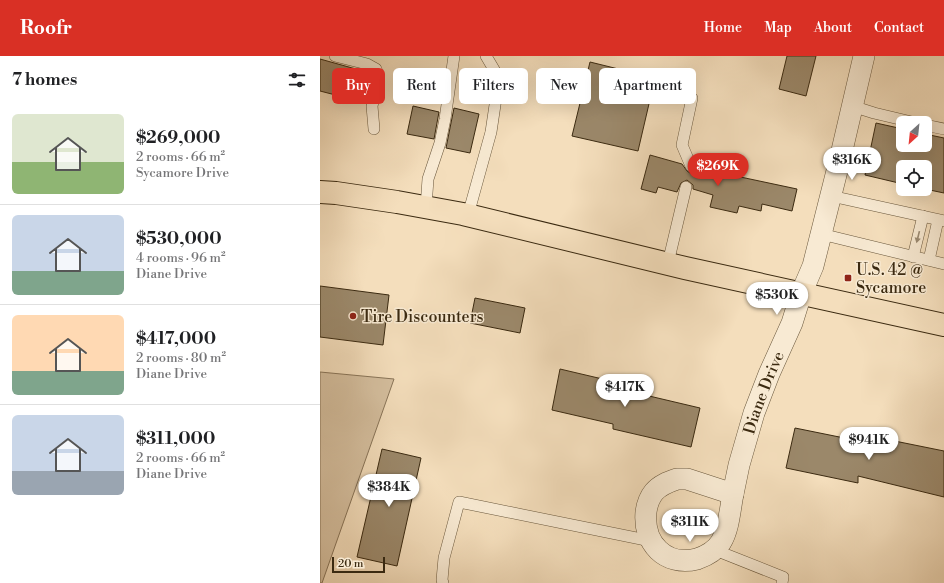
<!DOCTYPE html>
<meta charset="utf-8">
<style>
:root{--surface:#fff;--page:#f2f2f2;--text:#202124;--muted:#757577;--line:#e0e0e0;--accent:#d93025}
body{margin:0;font-family:"Libre Bodoni",serif;background:var(--page);color:var(--text);height:100vh;display:flex;flex-direction:column;font-size:15px;white-space:nowrap}
*{box-sizing:border-box;margin:0}
p{font-size:13px;color:var(--muted)}
.icon{flex:none;width:22px;height:22px;fill:none;stroke:currentColor;stroke-width:2;stroke-linecap:round;stroke-linejoin:round}
.map{position:relative;flex:1;overflow:hidden}
.sheet{display:flex;flex-direction:column;background:var(--surface);width:320px}
.sheet>*{flex:none}
.hud{position:absolute;left:12px;top:12px;width:380px;height:36px;display:flex;gap:8px}
.needle{width:26px;rotate:207deg}
.buttons{position:absolute;left:576px;top:60px;display:grid;gap:8px}
.buttons a{display:grid;place-items:center;width:36px;height:36px;border-radius:6px;background:var(--surface);box-shadow:0 4px 16px #0002;font-size:20px}
.scale{position:absolute;left:12px;bottom:10px;width:53px;box-sizing:border-box;padding-left:4px;border:2px solid #3b2a11;border-top:0;font-size:11px;line-height:14px;white-space:nowrap;color:#3b2a11;-webkit-text-stroke:3px #f8ead3;paint-order:stroke}
.price{position:absolute;translate:-50% -34px;padding:0 9px;border-radius:14px;background:#fff;color:#222;font-size:13px;line-height:26px;filter:drop-shadow(0 1px 2px #0008)}
.price::after{content:'';position:absolute;left:50%;top:24px;width:12px;height:9px;margin-left:-6px;background:inherit;clip-path:polygon(0 0,100% 0,50% 100%)}
.price.selected{background:var(--accent);color:#fff}
ul{padding:0;list-style:none}
li{display:flex;align-items:center;gap:12px;height:100px;padding:0 12px}
li+li{border-top:1px solid var(--line)}
li span{display:grid;place-items:center;flex:none;width:112px;height:80px;border-radius:6px;color:#555}
li>.icon{margin-inline-start:auto}
span .icon{width:48px;height:48px;fill:#fffc;stroke-width:1}
li b{font-size:17px}
h2{display:flex;justify-content:space-between;align-items:center;height:48px;padding:0 12px;font-size:17px}
.pill{padding:0 14px;border-radius:6px;background:var(--surface);box-shadow:0 4px 16px #0002;font-size:14px;line-height:36px}
.pill.selected{background:var(--accent);color:#fff}
header{display:flex;align-items:center;gap:24px;box-sizing:border-box;height:56px;padding:0 20px;background:var(--accent);color:#fff}
header strong{font-size:19px}
nav{display:flex;gap:22px;margin-inline-start:auto;font-size:14px}
main{display:flex;flex:1;min-height:0}
.map>svg:first-child{display:block}
.green{fill:#d5bf9f;stroke:#887458}
.building{fill:#9b886a;stroke:#3b2a11}
.lines{fill:none;stroke-linecap:round;stroke-linejoin:round}
.service-casing{stroke:#69573c;stroke-width:12}
.minor-casing{stroke:#69573c;stroke-width:22}
.primary-casing{stroke:#3b2a11;stroke-width:24}
.service{stroke:#f8ead3;stroke-width:11}
.minor{stroke:#f8ead3;stroke-width:21}
.primary{stroke:#f4debc;stroke-width:22}
.oneway{fill:#9a8a72}
.poi-dot{fill:#8f2418;stroke:#f8ead3;stroke-width:1.5}
.labels{text-anchor:middle;stroke-width:3;stroke-linejoin:round;paint-order:stroke}
.poi-label{font-size:16px;fill:#3b2a11;stroke:#f8ead3;text-anchor:start}
.street-label{font-size:16px;fill:#3b2a11;stroke:#f8ead3}
</style>
<header>
<strong>Roofr</strong>
<nav><a>Home</a><a>Map</a><a>About</a><a>Contact</a></nav>
</header>
<main>
<section class="sheet">
<h2>7 homes<svg class="icon" aria-label="filters" viewBox="0 0 24 24"><path d="M4 7h16M4 17h16"/><circle cx="9" cy="7" r="2"/><circle cx="15" cy="17" r="2"/></svg></h2>
<ul>
<li><span style="background:linear-gradient(#dfe7d0 60%,#8fb573 0)"><svg class="icon" aria-label="home" viewBox="0 0 24 24"><path d="M3 11l9-7 9 7M6 9v11h12V9"/></svg></span><div><b>$269,000</b><p>2 rooms · 66 m²</p><p>Sycamore Drive</p></div></li>
<li><span style="background:linear-gradient(#c9d6e8 70%,#7fa58c 0)"><svg class="icon" aria-label="home" viewBox="0 0 24 24"><path d="M3 11l9-7 9 7M6 9v11h12V9"/></svg></span><div><b>$530,000</b><p>4 rooms · 96 m²</p><p>Diane Drive</p></div></li>
<li><span style="background:linear-gradient(#ffd9b3 70%,#7fa58c 0)"><svg class="icon" aria-label="home" viewBox="0 0 24 24"><path d="M3 11l9-7 9 7M6 9v11h12V9"/></svg></span><div><b>$417,000</b><p>2 rooms · 80 m²</p><p>Diane Drive</p></div></li>
<li><span style="background:linear-gradient(#c9d6e8 70%,#9aa5b1 0)"><svg class="icon" aria-label="home" viewBox="0 0 24 24"><path d="M3 11l9-7 9 7M6 9v11h12V9"/></svg></span><div><b>$311,000</b><p>2 rooms · 66 m²</p><p>Diane Drive</p></div></li>
</ul>
</section>
<div class="map">
<svg width="624" height="527" viewBox="0 0 624 527">
<rect width="100%" height="100%" fill="#f4debc"/>
<filter id="stains"><feTurbulence type="fractalNoise" baseFrequency=".005" numOctaves="4"/><feColorMatrix values="0 0 0 0 .2 0 0 0 0 .09 0 0 0 0 .02 0 0 0 .5 -.17"/></filter>
<radialGradient id="worn" r=".72"><stop offset=".6" stop-color="#630" stop-opacity="0"/><stop offset="1" stop-color="#630" stop-opacity=".3"/></radialGradient>
<!-- green -->
<path class="green" d="M0 316 74 323 2 527H0Z"/>
<!-- building -->
<g class="building">
<path d="M467 0H496L486 40 459 33Z"/>
<path d="M0 3 43 15 35 44 0 35Z"/>
<path d="M270 6 335 22 318 95 252 80Z"/>
<path d="M93 50 119 56 114 83 87 78Z"/>
<path d="M134 52 159 58 150 97 126 92Z"/>
<path d="M556 67 583 73V89H605V78L624 82V137L605 133V111H583V128L545 119Z"/>
<path d="M330 99 362 108 367 115 370 117 374 116 378 112 477 133 472 155 442 148 441 155 419 150 417 157 390 151 393 139 373 133V129L367 124 361 127 357 136 338 131 336 137 321 133Z"/>
<path d="M0 230 69 239 63 289 0 281Z"/>
<path d="M155 242 205 252 200 277 150 267Z"/>
<path d="M240 313 308 329V335L380 352 371 391 293 373V368L232 354Z"/>
<path d="M475 372 544 386 545 379 624 395V441L538 420V427L466 412Z"/>
<path d="M62 393 101 402 77 510 37 501Z"/>
</g>
<g class="lines">
<defs>
<g id="service">
<path d="M15 0 47 8 56 13 59 21 52 50 54 73"/>
<path d="M532 50 554 57 596 67"/>
<path d="M605 69 624 73"/>
<path d="M371 110 362 89 372 42"/>
<path d="M511 140 624 165"/>
<path d="M106 151 108 123 120 87 125 63 134 0"/>
<path d="M148 159 171 76 179 22 166 0"/>
<path d="M501 178 624 208"/>
<path d="M593 201 603 160"/>
<path d="M609 204 618 164"/>
<path d="M348 207 366 131"/>
<path d="M395 494 463 521 462 527"/>
<path d="M123 527 122 524 124 502 139 446 331 485"/>
</g>
<g id="minor">
<path d="M357 423H367L413 438C410 453 409 473 401 486 396 494 386 500 377 503 345 511 323 487 326 456 327 449 329 442 334 436 340 429 348 426 357 423Z"/>
<path id="s1" d="M413 438 419 409 434 357 449 318 472 267 481 238 493 210 520 103 544 0"/>
</g>
<path id="primary" d="M0 136 16 137 77 146 143 158 365 212 624 269"/>
</defs>
<!-- service casing -->
<use href="#service" class="service-casing"/>
<!-- minor casing -->
<use href="#minor" class="minor-casing"/>
<!-- primary casing -->
<use href="#primary" class="primary-casing"/>
<!-- service -->
<use href="#service" class="service"/>
<!-- minor -->
<use href="#minor" class="minor"/>
<!-- primary -->
<use href="#primary" class="primary"/>
</g>
<!-- one-way arrows -->
<defs><path id="oneway-solid" d="M-6-.8H1V-3.2L6.5 0L1 3.2V.8H-6Z"/></defs>
<use class="oneway" href="#oneway-solid" transform="translate(598 181) rotate(104)"/>
<!-- markers -->
<g class="poi-dot">
<rect x="524" y="218" width="8" height="8" rx="2"/>
<circle cx="33" cy="260" r="4"/>
</g>
<g class="labels">
<!-- poi labels -->
<g class="poi-label">
<text x="536" y="219">U.S. 42 @<tspan x="536" dy="18">Sycamore</tspan></text>
<text x="41" y="266">Tire Discounters</text>
</g>
<!-- street labels -->
<g class="street-label">
<text dy="6" stroke="none"><textPath href="#s1" startOffset="106">Diane Drive</textPath></text>
</g>
</g>
<rect width="100%" height="100%" filter="url(#stains)"/>
<rect width="100%" height="100%" fill="url(#worn)"/>
</svg>
<div class="buttons">
<a><svg class="needle" viewBox="-14 -14 28 28"><path d="M0-13l5 13h-10z" fill="#e53935"/><path d="M0 13l5-13h-10z" fill="#757577"/></svg></a>
<a><svg class="icon" aria-label="locate" viewBox="0 0 24 24"><circle cx="12" cy="12" r="6"/><path d="M12 2v4M12 18v4M2 12h4M18 12h4"/></svg></a>
</div>
<div class="scale">20 m</div>
<b class="price" style="left:532px;top:125px">$316K</b>
<b class="price selected" style="left:398px;top:131px">$269K</b>
<b class="price" style="left:457px;top:260px">$530K</b>
<b class="price" style="left:305px;top:352px">$417K</b>
<b class="price" style="left:549px;top:405px">$941K</b>
<b class="price" style="left:69px;top:452px">$384K</b>
<b class="price" style="left:370px;top:487px">$311K</b>
<div class="hud">
<a class="pill selected">Buy</a>
<a class="pill">Rent</a>
<a class="pill">Filters</a>
<a class="pill">New</a>
<a class="pill">Apartment</a>
</div>
</div>
</main>
